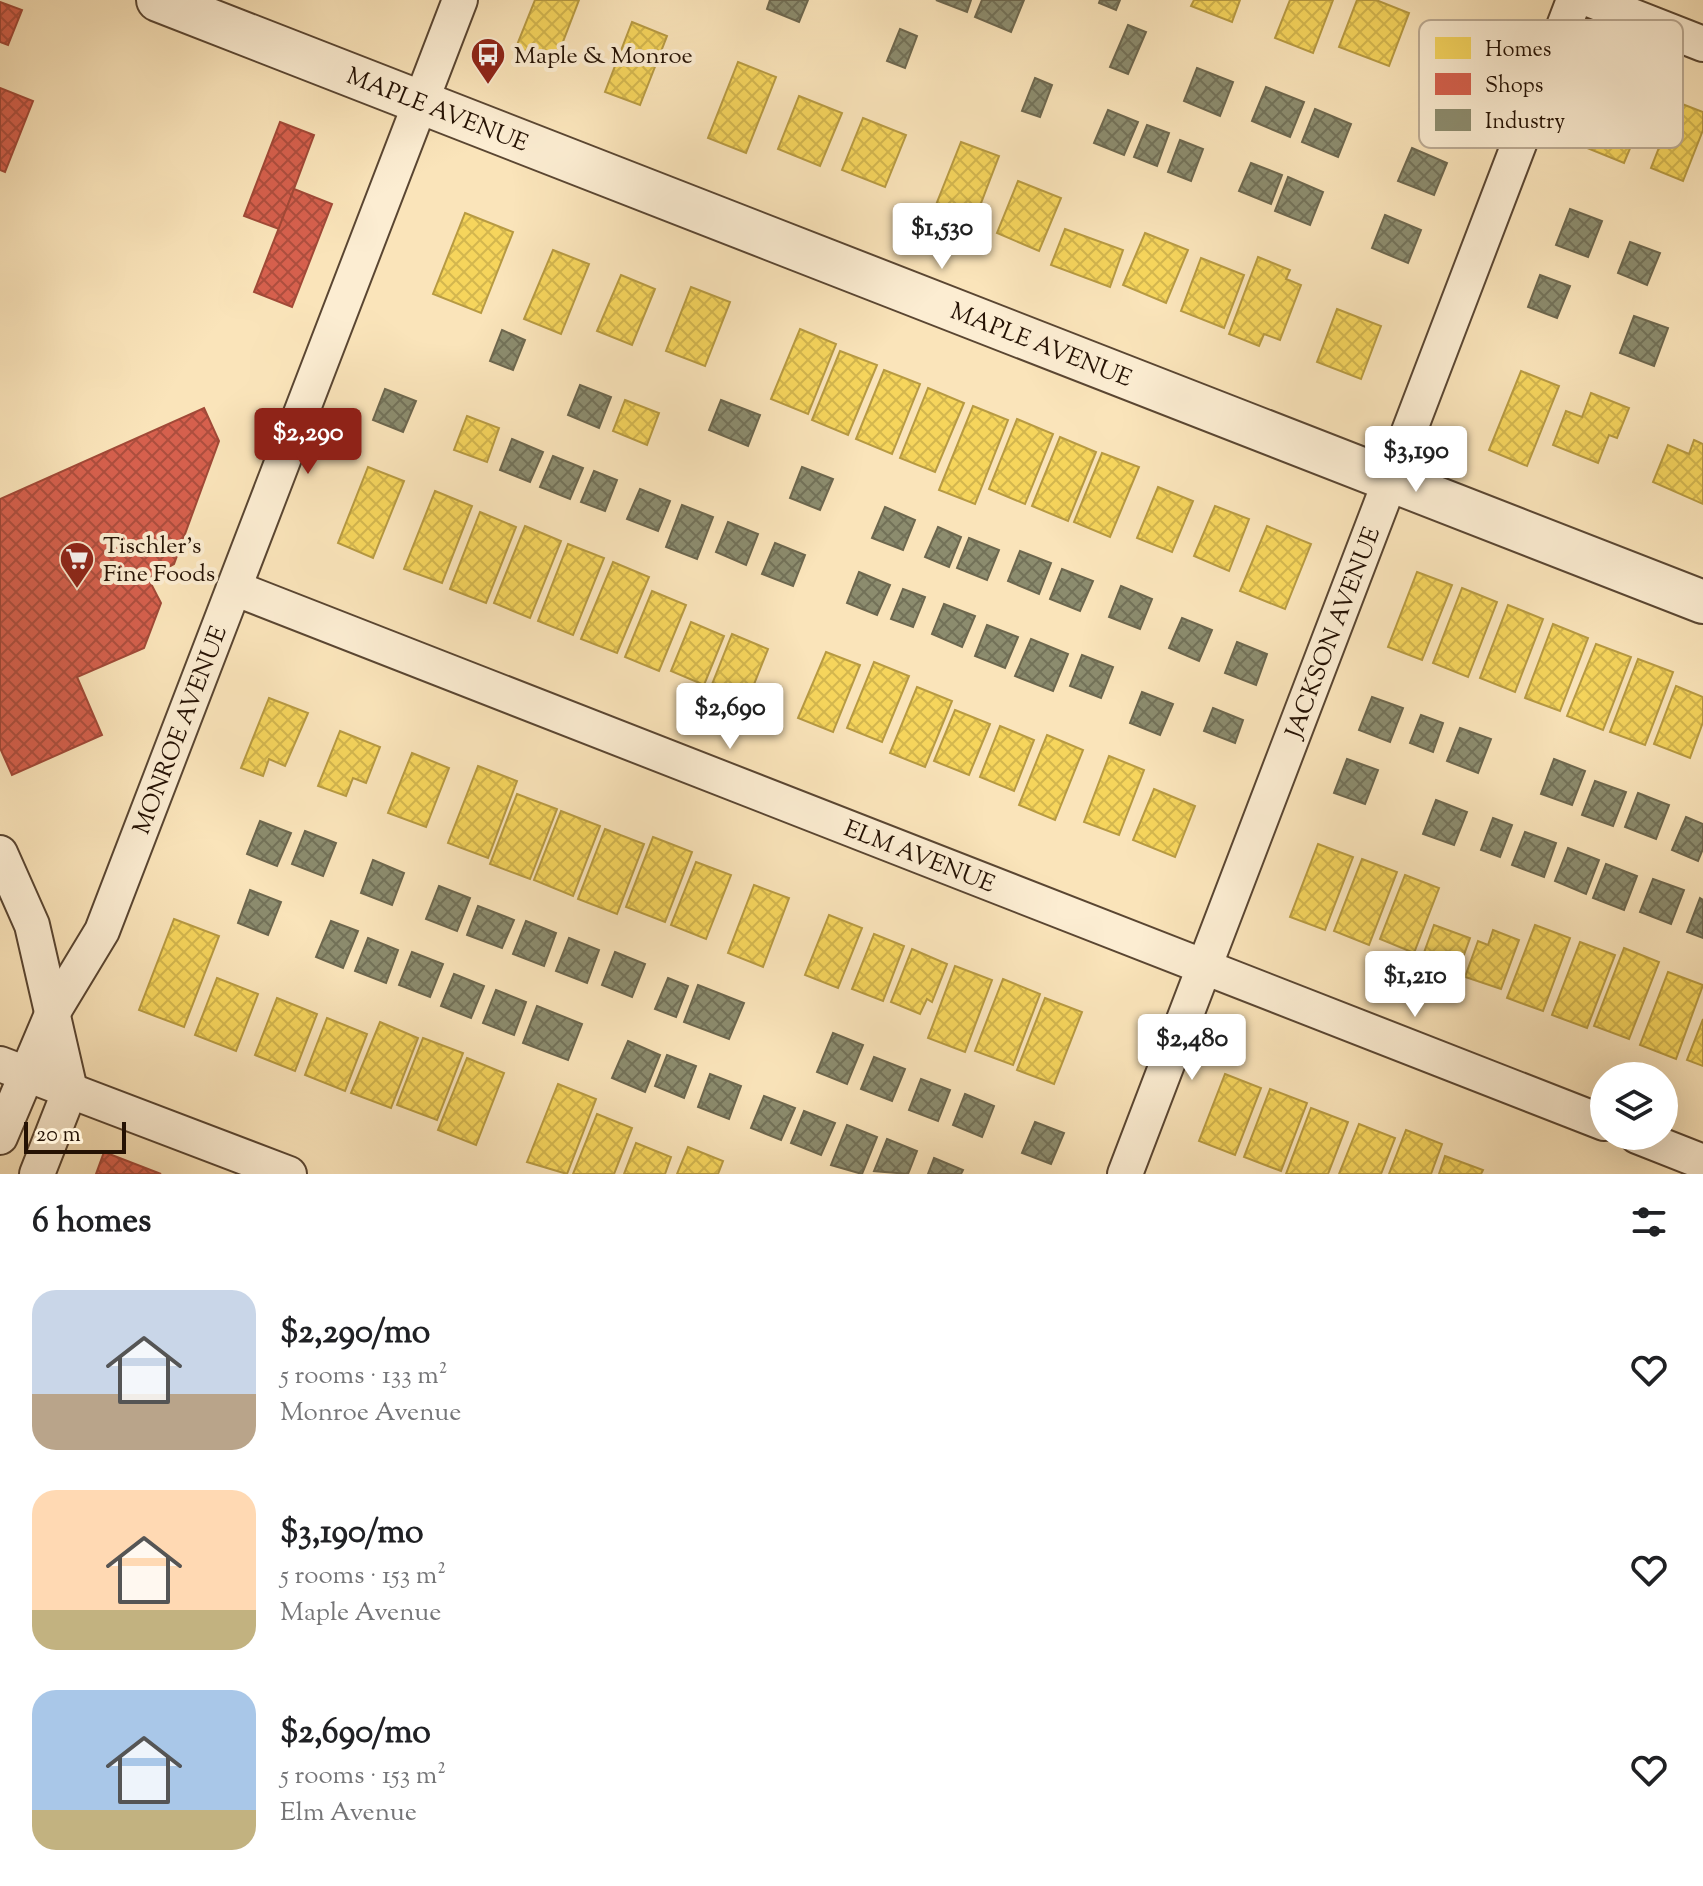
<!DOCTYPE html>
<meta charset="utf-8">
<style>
:root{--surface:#fff;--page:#f6f6f6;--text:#202124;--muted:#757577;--accent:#8f2418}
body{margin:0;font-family:"Sorts Mill Goudy",serif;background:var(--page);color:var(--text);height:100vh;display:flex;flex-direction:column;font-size:30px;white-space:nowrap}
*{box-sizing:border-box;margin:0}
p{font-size:26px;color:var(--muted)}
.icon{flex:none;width:44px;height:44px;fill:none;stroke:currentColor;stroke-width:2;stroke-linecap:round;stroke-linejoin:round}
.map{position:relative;height:1174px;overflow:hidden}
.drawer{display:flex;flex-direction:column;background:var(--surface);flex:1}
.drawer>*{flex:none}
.tools{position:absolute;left:1590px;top:1062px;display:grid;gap:16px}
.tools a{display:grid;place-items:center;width:88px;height:88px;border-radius:50%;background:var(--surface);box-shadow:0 8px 32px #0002;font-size:40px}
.scale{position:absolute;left:24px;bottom:20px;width:102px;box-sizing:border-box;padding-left:8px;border:4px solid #251204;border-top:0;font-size:22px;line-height:28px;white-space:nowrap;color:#251204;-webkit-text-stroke:6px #fcedd2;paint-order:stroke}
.price{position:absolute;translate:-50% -68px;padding:0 18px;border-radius:8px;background:#fff;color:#222;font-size:26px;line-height:52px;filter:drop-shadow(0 2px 4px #0008)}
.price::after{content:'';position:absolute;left:50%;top:48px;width:24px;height:18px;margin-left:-12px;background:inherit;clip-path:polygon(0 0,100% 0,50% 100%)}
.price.selected{background:var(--accent);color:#fff}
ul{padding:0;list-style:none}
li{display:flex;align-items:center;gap:24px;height:200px;padding:0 32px}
li span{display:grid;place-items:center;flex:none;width:224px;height:160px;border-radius:24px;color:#555}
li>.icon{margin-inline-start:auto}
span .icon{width:96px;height:96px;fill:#fffc;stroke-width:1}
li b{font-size:34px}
h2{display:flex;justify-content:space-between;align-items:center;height:96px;padding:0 32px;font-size:34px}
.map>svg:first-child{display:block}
.homes{fill:url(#homes-cross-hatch);stroke:#b79a42;stroke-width:2}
.shops{fill:url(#shops-cross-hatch);stroke:#a14937;stroke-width:2}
.industry{fill:url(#industry-cross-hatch);stroke:#6d674e;stroke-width:2}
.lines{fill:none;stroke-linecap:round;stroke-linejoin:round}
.minor-casing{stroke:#5a4632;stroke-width:38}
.tertiary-casing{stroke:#5a4632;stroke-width:46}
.minor{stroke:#fcedd2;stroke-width:34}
.tertiary{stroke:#fcedd2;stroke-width:42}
.labels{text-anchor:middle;stroke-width:8;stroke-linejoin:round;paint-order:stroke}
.poi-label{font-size:24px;fill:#251204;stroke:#fcedd2;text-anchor:start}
.street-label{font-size:24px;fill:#251204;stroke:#fcedd2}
.key{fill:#fcedd2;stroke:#bcab94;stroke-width:2}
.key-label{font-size:22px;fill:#251204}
</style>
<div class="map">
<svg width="1703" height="1174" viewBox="0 0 1703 1174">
<defs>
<pattern id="homes-cross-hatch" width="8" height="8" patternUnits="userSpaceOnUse" patternTransform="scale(2)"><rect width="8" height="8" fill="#f6d55c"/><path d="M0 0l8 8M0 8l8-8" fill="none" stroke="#d3b64e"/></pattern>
<pattern id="shops-cross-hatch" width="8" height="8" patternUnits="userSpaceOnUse" patternTransform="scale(2)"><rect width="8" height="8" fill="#d6604d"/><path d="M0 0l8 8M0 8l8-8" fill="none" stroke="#ad4e3e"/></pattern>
<pattern id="industry-cross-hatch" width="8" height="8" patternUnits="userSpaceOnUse" patternTransform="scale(2)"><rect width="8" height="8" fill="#8c8c6e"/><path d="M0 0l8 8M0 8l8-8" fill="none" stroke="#727158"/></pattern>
</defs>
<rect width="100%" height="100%" fill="#fae4ba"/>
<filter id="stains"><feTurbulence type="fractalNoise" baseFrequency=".0025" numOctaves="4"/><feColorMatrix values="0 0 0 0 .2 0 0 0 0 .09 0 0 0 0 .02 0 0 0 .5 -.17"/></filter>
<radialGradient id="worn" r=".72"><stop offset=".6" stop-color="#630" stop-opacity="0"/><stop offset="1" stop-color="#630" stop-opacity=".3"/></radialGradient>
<!-- homes -->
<g class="homes">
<path d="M535 0H579L554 65 515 50Z"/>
<path d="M1194 0H1240L1232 22 1191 6Z"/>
<path d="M1290 0H1333L1313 53 1275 38Z"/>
<path d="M1357 0H1376L1409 13 1389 66 1339 47Z"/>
<path d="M632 22 667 36 640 105 605 92Z"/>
<path d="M738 62 776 77 746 153 708 138Z"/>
<path d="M799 96 842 113 820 166 778 149Z"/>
<path d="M1608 97 1645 112 1624 163 1587 148Z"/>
<path d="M1677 102 1703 112V130L1683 181 1651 168Z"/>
<path d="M863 118 906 135 885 187 842 170Z"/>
<path d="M961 142 999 156 965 245 926 230Z"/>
<path d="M1018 181 1061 198 1039 251 997 233Z"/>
<path d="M465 213 513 232 481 313 433 294Z"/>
<path d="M1065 229 1123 250 1110 287 1051 265Z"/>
<path d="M1145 233 1188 250 1166 303 1123 285Z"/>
<path d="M553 250 589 264 561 334 524 319Z"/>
<path d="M1258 257 1290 270 1286 279 1301 285 1280 340 1264 334 1259 346 1229 334Z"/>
<path d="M1201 258 1244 275 1224 328 1181 311Z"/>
<path d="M621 275 655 289 632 345 597 331Z"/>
<path d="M691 287 730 302 705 366 666 351Z"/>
<path d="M1337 309 1381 326 1361 379 1317 362Z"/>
<path d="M800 329 836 344 808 414 771 399Z"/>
<path d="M840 351 877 365 848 435 812 420Z"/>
<path d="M884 370 920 384 892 454 856 439Z"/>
<path d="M1521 371 1559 386 1527 466 1489 450Z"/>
<path d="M928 388 964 403 935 472 900 458Z"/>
<path d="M1591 393 1629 408 1617 438 1609 435 1598 463 1553 445 1566 411 1582 417Z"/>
<path d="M625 400 659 413 647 445 613 431Z"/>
<path d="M973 406 1008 420 975 504 939 490Z"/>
<path d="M467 416 499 428 487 462 454 450Z"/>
<path d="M1017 419 1053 434 1025 504 989 489Z"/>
<path d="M1060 437 1096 452 1068 521 1032 506Z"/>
<path d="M1694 440 1703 444V504L1653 482 1668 445 1689 454Z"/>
<path d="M1102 453 1139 467 1110 537 1074 522Z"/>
<path d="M368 467 404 481 373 558 338 543Z"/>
<path d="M1158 487 1193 501 1172 552 1137 538Z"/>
<path d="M435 491 472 506 442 583 404 569Z"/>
<path d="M1215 506 1249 519 1229 571 1194 556Z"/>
<path d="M480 512 516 527 486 603 450 589Z"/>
<path d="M525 526 561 541 530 618 494 603Z"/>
<path d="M1267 526 1311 544 1285 609 1240 591Z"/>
<path d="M568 544 604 558 573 635 538 621Z"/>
<path d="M613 562 649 577 617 653 581 639Z"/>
<path d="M1417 572 1452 585 1422 660 1388 647Z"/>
<path d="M1462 588 1497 602 1468 677 1433 663Z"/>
<path d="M652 591 686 605 659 671 625 657Z"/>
<path d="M1508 605 1543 619 1515 692 1480 678Z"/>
<path d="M691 622 724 636 704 685 671 671Z"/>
<path d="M1553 624 1588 638 1560 711 1525 698Z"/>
<path d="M732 634 768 649 745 707 709 692Z"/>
<path d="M1596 644 1631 657 1603 730 1567 716Z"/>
<path d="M826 652 860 665 833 732 798 718Z"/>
<path d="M1638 659 1673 672 1645 745 1610 732Z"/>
<path d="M874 662 909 676 882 742 847 728Z"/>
<path d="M1676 686 1703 697V722L1690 758 1654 744Z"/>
<path d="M917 687 952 701 925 767 890 753Z"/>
<path d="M269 698 308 713 285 766 269 759 263 776 241 768Z"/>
<path d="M955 710 990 724 969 775 934 761Z"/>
<path d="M1000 726 1034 740 1014 791 980 777Z"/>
<path d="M340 731 380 747 366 783 353 778 346 796 318 786Z"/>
<path d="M1047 735 1083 750 1055 820 1019 805Z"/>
<path d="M412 753 449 768 426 827 388 813Z"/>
<path d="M1109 756 1144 770 1119 835 1084 822Z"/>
<path d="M478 766 517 781 488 858 448 843Z"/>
<path d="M1154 789 1195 806 1175 857 1133 840Z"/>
<path d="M517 794 557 809 530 879 490 864Z"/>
<path d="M561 811 600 826 573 896 534 880Z"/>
<path d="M605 829 644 844 617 914 578 899Z"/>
<path d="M653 837 692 852 665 922 626 907Z"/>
<path d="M1318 844 1353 857 1325 930 1290 917Z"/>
<path d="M1362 859 1397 872 1369 945 1334 931Z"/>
<path d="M696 862 731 875 706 939 671 925Z"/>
<path d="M1405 875 1439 888 1414 953 1380 939Z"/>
<path d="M754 885 789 898 763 967 728 953Z"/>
<path d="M829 915 862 928 838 988 805 975Z"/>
<path d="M174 919 219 936 184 1027 139 1010Z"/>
<path d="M1434 925 1470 938 1457 974 1421 961Z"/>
<path d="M1535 925 1570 938 1543 1011 1507 998Z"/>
<path d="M1493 930 1519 940 1501 989 1465 977 1478 941 1488 945Z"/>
<path d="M874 934 904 946 883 1001 852 989Z"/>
<path d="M1580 942 1615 955 1587 1028 1552 1015Z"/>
<path d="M1624 948 1659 962 1629 1039 1594 1026Z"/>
<path d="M912 949 947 964 932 1002 927 999 920 1014 891 1002Z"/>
<path d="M955 966 992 980 965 1052 928 1038Z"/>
<path d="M1668 972 1703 985 1676 1059 1640 1045Z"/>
<path d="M217 978 258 994 236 1051 195 1035Z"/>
<path d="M1003 979 1040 994 1013 1065 975 1051Z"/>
<path d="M277 998 317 1014 295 1071 255 1055Z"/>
<path d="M1045 998 1082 1012 1054 1084 1017 1070Z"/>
<path d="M327 1018 367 1034 345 1091 305 1075Z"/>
<path d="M1703 1019V1066L1687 1060Z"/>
<path d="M380 1022 418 1038 391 1108 351 1093Z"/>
<path d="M423 1038 463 1053 437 1120 397 1105Z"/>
<path d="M467 1058 504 1073 476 1145 438 1130Z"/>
<path d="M1225 1074 1261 1088 1235 1155 1199 1141Z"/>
<path d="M558 1084 596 1099 567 1174 527 1162Z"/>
<path d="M1270 1089 1307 1103 1281 1171 1244 1157Z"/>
<path d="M1311 1108 1348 1122 1328 1174H1286Z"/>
<path d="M597 1114 632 1128 614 1174H573Z"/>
<path d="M1359 1124 1395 1138 1381 1174H1339Z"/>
<path d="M1406 1130 1442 1144 1431 1174H1389Z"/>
<path d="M636 1143 671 1157 665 1174H624Z"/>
<path d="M688 1147 723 1161 718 1174H677Z"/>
<path d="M1445 1156 1483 1170 1481 1174H1439Z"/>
</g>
<!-- shops -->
<g class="shops">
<path d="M0 2 22 10 8 45 0 42Z"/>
<path d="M0 88 33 101 5 172 0 170Z"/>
<path d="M280 122 314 135 279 229 244 216Z"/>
<path d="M294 189 332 204 292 307 254 292Z"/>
<path d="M204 408 219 441 174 564 148 578 161 603 144 648 77 677 102 735 12 775 0 748V499Z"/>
<path d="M104 1152 161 1174H96Z"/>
</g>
<!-- industry -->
<g class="industry">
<path d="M770 0H808L799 22 767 9Z"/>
<path d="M936 0H971L967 12Z"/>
<path d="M982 0H1024L1011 32 975 17Z"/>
<path d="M1100 0H1120L1116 10 1099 3Z"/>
<path d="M1128 25 1146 32 1128 74 1110 67Z"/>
<path d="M900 29 917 36 905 68 887 61Z"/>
<path d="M1197 68 1233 82 1220 116 1184 101Z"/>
<path d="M1035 78 1052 85 1040 117 1022 111Z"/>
<path d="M1266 87 1304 102 1290 137 1252 121Z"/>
<path d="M1315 109 1351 124 1338 157 1302 142Z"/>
<path d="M1108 110 1138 122 1124 155 1094 143Z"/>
<path d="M1147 125 1169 133 1157 166 1134 157Z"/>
<path d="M1180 140 1203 149 1191 181 1168 172Z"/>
<path d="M1412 148 1447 163 1434 195 1398 181Z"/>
<path d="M1251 163 1282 175 1271 204 1239 191Z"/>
<path d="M1288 177 1323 192 1310 225 1275 211Z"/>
<path d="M1570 209 1602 221 1588 257 1556 245Z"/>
<path d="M1385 215 1421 230 1408 263 1372 248Z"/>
<path d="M1630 242 1660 253 1647 285 1618 273Z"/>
<path d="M1540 275 1570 286 1557 318 1528 307Z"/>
<path d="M1634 316 1668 328 1654 366 1620 353Z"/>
<path d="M502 330 525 340 513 370 490 361Z"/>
<path d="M580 385 611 397 599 428 568 415Z"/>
<path d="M385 389 416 401 403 432 373 420Z"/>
<path d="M721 400 760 415 748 446 709 430Z"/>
<path d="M512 439 543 452 530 482 500 470Z"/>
<path d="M553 456 583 468 570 499 540 487Z"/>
<path d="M802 467 833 479 820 510 790 498Z"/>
<path d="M594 471 617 480 605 511 581 502Z"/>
<path d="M640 489 670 501 658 531 627 519Z"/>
<path d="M682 505 713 517 697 559 666 547Z"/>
<path d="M885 507 915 520 903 550 872 538Z"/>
<path d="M728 522 758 534 746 565 716 552Z"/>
<path d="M938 527 961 537 949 567 925 557Z"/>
<path d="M969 538 999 550 987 580 957 568Z"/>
<path d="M775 543 805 555 793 586 762 574Z"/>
<path d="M1020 551 1051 563 1039 594 1008 581Z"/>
<path d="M1062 569 1093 581 1080 611 1050 599Z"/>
<path d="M859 572 890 585 877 615 847 603Z"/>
<path d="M1121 586 1152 599 1140 629 1109 617Z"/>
<path d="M903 589 925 597 913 627 891 619Z"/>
<path d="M944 604 975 616 962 647 932 634Z"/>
<path d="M1182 618 1212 630 1199 661 1169 648Z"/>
<path d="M987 625 1018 637 1005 668 975 656Z"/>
<path d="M1031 639 1068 654 1053 691 1015 676Z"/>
<path d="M1237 642 1267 654 1256 685 1225 673Z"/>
<path d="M1082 655 1113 667 1101 698 1070 686Z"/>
<path d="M1142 692 1173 704 1160 735 1130 723Z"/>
<path d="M1372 697 1403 708 1390 742 1359 730Z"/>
<path d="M1213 708 1243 720 1235 743 1204 731Z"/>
<path d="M1421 715 1443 723 1433 752 1410 743Z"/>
<path d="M1460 728 1491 739 1478 773 1447 761Z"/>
<path d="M1347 759 1378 770 1365 804 1334 793Z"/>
<path d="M1554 759 1585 771 1572 805 1541 794Z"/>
<path d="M1595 781 1626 792 1613 826 1582 815Z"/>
<path d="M1638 793 1669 805 1656 839 1625 827Z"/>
<path d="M1436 800 1467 812 1454 845 1423 834Z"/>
<path d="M1686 817 1703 824V849L1698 861 1672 850Z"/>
<path d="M1493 818 1512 825 1500 857 1481 850Z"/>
<path d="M260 821 291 833 277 866 247 854Z"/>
<path d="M305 831 336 843 323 876 292 864Z"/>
<path d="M1525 832 1556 843 1544 877 1512 865Z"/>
<path d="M1568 848 1599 860 1586 894 1555 881Z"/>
<path d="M373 860 404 873 392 905 361 893Z"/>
<path d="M1606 864 1637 876 1624 910 1593 898Z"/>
<path d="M1653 879 1684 890 1671 924 1640 912Z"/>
<path d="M439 886 470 898 457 931 426 919Z"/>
<path d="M250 890 281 902 268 935 238 923Z"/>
<path d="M1700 898 1703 900V938L1687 932Z"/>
<path d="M478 906 514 920 502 948 467 935Z"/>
<path d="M331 921 358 931 343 968 316 957Z"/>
<path d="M526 921 556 933 544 966 513 954Z"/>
<path d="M368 938 398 950 386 983 355 971Z"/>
<path d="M569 938 599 950 587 983 556 971Z"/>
<path d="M412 952 443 964 430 997 399 985Z"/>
<path d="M615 952 645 964 632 997 602 985Z"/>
<path d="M454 974 484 986 471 1018 441 1006Z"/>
<path d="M668 978 688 986 676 1017 655 1009Z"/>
<path d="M698 985 744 1003 729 1039 684 1022Z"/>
<path d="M496 990 526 1002 514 1035 483 1023Z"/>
<path d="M537 1006 582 1024 568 1060 523 1043Z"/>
<path d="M833 1033 863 1045 847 1084 817 1072Z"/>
<path d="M628 1041 660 1055 645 1092 612 1078Z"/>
<path d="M667 1055 696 1066 684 1098 655 1086Z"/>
<path d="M874 1057 905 1069 892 1101 861 1089Z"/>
<path d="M710 1074 741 1086 729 1119 698 1107Z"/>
<path d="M921 1079 950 1090 938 1121 909 1110Z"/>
<path d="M965 1094 994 1106 982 1137 953 1125Z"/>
<path d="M764 1096 795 1108 781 1140 751 1128Z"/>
<path d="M804 1111 835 1123 821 1155 791 1143Z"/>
<path d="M1035 1122 1064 1133 1051 1164 1022 1153Z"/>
<path d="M847 1125 877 1137 862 1174 831 1165Z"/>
<path d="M887 1139 917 1151 908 1174 874 1171Z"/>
<path d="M934 1158 963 1170 961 1174H928Z"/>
</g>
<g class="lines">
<defs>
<g id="minor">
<path d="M1591 0 1703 44"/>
<path id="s1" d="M234 588 1604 1123"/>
<path d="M0 853 32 925 70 1090 37 1174"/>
<path d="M0 1064 289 1174"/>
<path d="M1637 1136 1703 1162"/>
<path id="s2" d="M0 1137 53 1012 102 931 460 0"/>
<path id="s3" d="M1125 1174 1574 0"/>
</g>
<g id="tertiary">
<path id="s4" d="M158 0 1703 602"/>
</g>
</defs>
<!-- minor casing -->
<use href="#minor" class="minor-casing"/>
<!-- tertiary casing -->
<use href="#tertiary" class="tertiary-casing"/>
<!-- minor -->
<use href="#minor" class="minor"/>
<!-- tertiary -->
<use href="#tertiary" class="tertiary"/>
</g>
<!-- icons -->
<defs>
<symbol id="bus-pin" viewBox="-11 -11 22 30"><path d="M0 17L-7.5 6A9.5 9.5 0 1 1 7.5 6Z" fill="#8f2418" stroke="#fcedd2"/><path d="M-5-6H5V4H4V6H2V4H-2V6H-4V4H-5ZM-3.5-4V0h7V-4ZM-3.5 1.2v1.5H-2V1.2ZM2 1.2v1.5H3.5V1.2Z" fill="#fff"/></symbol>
<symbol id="supermarket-pin" viewBox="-11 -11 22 30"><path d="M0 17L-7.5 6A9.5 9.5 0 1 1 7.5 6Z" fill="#8f2418" stroke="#fcedd2"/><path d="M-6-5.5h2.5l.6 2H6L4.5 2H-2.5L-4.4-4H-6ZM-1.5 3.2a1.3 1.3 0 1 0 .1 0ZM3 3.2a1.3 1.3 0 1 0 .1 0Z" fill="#fff"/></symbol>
</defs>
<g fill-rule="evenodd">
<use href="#bus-pin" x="468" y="35" width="40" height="54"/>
<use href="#supermarket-pin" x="57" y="539" width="40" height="54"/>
</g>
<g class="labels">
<!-- poi labels -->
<g class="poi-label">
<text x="514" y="63">Maple &amp; Monroe</text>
<text x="103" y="553">Tischler's<tspan x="103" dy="28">Fine Foods</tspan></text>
</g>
<!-- street labels -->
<g class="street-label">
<text dy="8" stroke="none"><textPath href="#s4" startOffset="300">MAPLE AVENUE</textPath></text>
<text dy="8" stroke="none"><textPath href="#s4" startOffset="948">MAPLE AVENUE</textPath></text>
<text dy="8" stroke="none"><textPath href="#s3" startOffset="580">JACKSON AVENUE</textPath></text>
<text dy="8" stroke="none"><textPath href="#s2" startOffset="446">MONROE AVENUE</textPath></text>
<text dy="8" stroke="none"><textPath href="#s1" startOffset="736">ELM AVENUE</textPath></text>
</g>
</g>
<!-- legend -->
<rect x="1419" y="20" width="264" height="128" rx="12" class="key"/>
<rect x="1435" y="37" width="36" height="22" fill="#f6d55c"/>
<rect x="1435" y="73" width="36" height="22" fill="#d6604d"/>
<rect x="1435" y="109" width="36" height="22" fill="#8c8c6e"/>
<g class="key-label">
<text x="1485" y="56">Homes</text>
<text x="1485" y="92">Shops</text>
<text x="1485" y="128">Industry</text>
</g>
<rect width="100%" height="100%" filter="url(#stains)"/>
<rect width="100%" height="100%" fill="url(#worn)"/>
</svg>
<div class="tools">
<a><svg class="icon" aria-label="layers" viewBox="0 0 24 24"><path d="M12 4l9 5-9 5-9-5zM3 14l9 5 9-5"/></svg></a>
</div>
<div class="scale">20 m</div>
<b class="price" style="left:942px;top:271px">$1,530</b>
<b class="price selected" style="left:308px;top:476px">$2,290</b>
<b class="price" style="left:1416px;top:494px">$3,190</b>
<b class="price" style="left:730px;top:751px">$2,690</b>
<b class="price" style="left:1415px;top:1019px">$1,210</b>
<b class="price" style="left:1192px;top:1082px">$2,480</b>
</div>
<section class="drawer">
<h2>6 homes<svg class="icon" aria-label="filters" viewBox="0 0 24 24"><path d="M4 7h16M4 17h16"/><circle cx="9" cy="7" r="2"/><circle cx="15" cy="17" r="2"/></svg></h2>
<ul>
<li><span style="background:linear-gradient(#c9d6e8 65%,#b9a48a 0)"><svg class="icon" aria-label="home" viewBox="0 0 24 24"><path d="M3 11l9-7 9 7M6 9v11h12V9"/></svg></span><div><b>$2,290/mo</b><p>5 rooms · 133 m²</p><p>Monroe Avenue</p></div><svg class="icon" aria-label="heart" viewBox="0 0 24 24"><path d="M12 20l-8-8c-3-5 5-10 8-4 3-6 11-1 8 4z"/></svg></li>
<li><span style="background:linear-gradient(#ffd9b3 75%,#c2b280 0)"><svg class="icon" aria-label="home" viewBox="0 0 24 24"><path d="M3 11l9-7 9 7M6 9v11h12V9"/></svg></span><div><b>$3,190/mo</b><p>5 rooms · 153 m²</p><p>Maple Avenue</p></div><svg class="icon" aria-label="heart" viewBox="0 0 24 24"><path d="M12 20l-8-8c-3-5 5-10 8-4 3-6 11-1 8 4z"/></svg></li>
<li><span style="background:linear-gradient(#a9c7e8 75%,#c2b280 0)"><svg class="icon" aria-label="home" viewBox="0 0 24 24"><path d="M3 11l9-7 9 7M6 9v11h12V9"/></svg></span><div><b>$2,690/mo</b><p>5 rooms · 153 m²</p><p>Elm Avenue</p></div><svg class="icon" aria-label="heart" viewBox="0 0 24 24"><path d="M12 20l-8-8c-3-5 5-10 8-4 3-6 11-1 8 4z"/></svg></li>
</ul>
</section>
